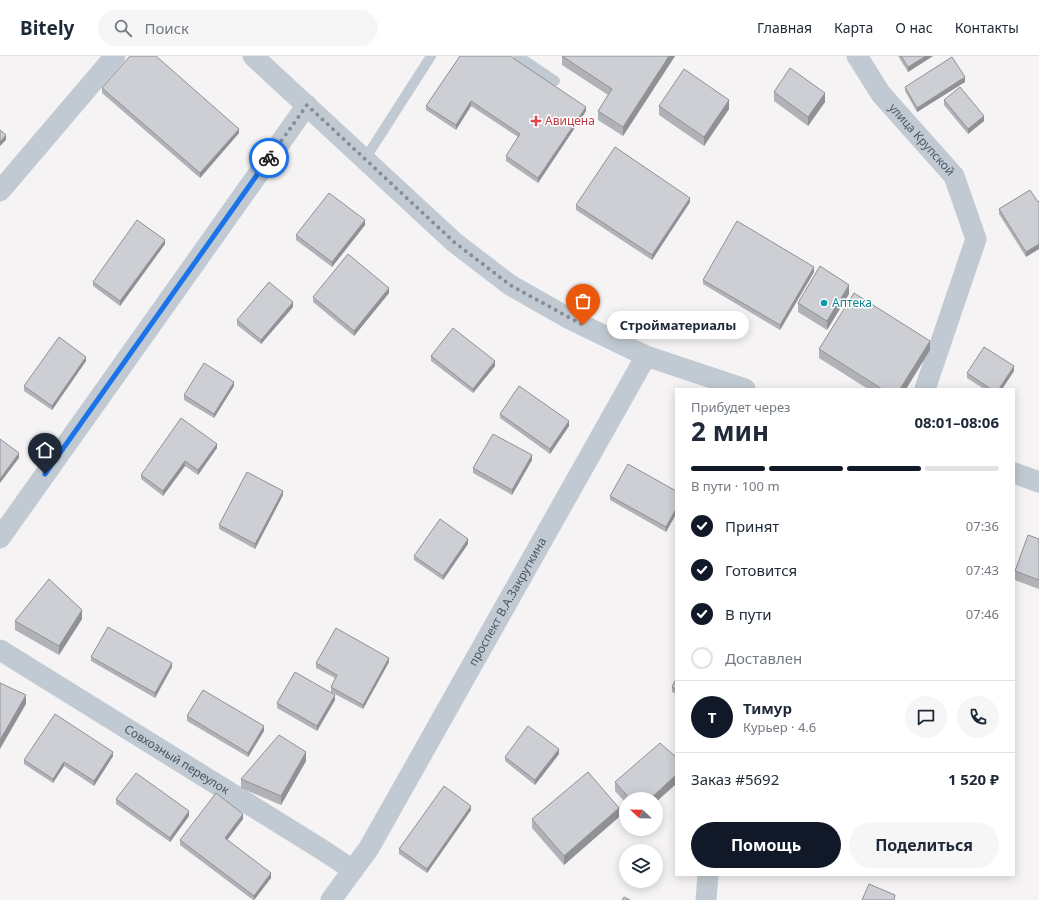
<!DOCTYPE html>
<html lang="ru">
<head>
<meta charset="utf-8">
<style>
  :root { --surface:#fff; --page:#f6f6f7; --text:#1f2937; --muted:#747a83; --line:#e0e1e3; --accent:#111827 }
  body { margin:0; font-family:"Noto Sans",sans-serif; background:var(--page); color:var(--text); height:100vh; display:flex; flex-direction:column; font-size:15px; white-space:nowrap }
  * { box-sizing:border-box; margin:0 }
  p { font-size:13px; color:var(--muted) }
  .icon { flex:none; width:22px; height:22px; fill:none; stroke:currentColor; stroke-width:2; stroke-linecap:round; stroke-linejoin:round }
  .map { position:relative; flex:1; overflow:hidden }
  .details { position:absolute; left:675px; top:332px; width:340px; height:488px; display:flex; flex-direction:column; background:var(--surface); border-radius:0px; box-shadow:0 2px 10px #0003 }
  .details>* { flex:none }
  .needle { width:26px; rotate:292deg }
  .tools { position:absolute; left:619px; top:736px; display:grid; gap:8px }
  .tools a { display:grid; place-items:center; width:44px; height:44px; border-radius:50%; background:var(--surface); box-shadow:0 2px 10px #0003; font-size:20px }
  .pin { position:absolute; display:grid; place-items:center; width:34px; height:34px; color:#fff; margin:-41px -17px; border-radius:50% 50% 50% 0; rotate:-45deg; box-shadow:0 0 4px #0007 }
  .pin .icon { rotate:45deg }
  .courier { position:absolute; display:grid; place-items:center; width:40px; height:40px; margin:-20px; border:3px solid #1a73e8; border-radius:50%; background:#fff; color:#222; box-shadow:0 1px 5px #0007 }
  .bubble { position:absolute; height:28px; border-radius:14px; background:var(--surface); box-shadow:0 2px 10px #0003; font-size:13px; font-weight:700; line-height:28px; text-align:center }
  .summary em { font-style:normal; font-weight:700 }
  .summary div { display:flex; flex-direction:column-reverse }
  .summary { display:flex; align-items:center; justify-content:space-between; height:68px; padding:0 16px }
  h1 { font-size:26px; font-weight:700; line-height:30px }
  .bar { display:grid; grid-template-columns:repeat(4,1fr); gap:6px 4px; align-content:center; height:48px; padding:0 16px }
  .bar i { height:5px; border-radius:3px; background:var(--line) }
  .bar .active { background:var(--accent) }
  .bar p { grid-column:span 4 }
  .line { display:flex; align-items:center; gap:10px; padding:0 16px; border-top:1px solid var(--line) }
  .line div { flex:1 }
  .round { display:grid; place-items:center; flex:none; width:42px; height:42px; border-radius:21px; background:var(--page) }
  ol { padding:0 16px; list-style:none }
  li { display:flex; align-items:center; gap:12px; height:44px }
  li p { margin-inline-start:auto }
  li .icon { padding:4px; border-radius:50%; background:var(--accent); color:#fff; stroke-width:4 }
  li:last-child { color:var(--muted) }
  li i { width:22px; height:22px; border:2px solid var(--line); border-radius:50% }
  .button { display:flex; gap:8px; margin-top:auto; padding:8px 16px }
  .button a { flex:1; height:46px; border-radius:24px; background:var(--accent); color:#fff; font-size:16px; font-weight:700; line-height:46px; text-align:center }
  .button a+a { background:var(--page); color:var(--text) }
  header { display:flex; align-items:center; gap:24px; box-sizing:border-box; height:56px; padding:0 20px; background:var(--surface); border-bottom:1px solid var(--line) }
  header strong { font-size:19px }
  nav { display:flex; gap:22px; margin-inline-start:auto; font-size:14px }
  .search { width:280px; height:36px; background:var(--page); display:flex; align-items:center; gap:10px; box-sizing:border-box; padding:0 14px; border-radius:22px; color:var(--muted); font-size:15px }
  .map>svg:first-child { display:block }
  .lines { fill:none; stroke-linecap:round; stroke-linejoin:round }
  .service { stroke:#c1cad2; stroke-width:10 }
  .minor { stroke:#c1cad2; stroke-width:21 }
  .wall { fill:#b0b2b7 }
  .shaded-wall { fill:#909195 }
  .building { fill:#cdcfd5; stroke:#909195 }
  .done { stroke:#868d94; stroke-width:4; stroke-dasharray:0 7.2 }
  .route { stroke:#1a73e8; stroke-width:5 }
  .health-dot { fill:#e0444e; stroke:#fff; stroke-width:1.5 }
  .culture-dot { fill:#0f9aa8; stroke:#fff; stroke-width:1.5 }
  .labels { text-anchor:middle; stroke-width:3; stroke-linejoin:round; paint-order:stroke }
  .health-label { font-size:12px; fill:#be3a42; stroke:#fff; text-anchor:start }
  .street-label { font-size:12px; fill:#4a5661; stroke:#fff }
  .culture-label { font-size:12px; fill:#0d838f; stroke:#fff; text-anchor:start }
</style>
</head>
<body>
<header>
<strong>Bitely</strong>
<div class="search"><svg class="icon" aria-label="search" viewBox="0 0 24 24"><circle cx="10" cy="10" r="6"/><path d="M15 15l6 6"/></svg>Поиск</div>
<nav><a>Главная</a><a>Карта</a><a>О нас</a><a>Контакты</a></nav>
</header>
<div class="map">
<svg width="1039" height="844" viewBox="0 0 1039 844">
  <rect width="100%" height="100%" fill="#f5f3f3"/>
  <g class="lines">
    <g class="service">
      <path d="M518,0l37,25"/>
      <path d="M365,103l66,-103"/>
    </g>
    <g class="minor">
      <path d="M253,0l201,186 56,43 60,34 76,37 99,33"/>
      <path id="s1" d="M857,0l24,38 73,82 22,63 -51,150"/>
      <path d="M0,135l115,-135"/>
      <path d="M1014,417l25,9"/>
      <path d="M0,482l307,-433"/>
      <path id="s2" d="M0,594l321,199 32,21"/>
      <path id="s3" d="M331,844l38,-52 277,-492"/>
      <path d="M706,844l2,-25"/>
    </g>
  </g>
  <g class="wall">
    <path d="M460,0l126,55 -48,72 -32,-22v-5l12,-19 -47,-31 -15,24 -30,-20v-4z"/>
    <path d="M562,0h113l-52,80 -25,-16v-9l10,-16 -46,-30z"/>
    <path d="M898,0h35l-25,16z"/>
    <path d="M965,26l-48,30 -12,-21v-4z"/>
    <path d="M102,32l137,45 -39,45 -98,-85z"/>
    <path d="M774,36l51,10 -17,24 -34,-25z"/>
    <path d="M944,44l40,21 -16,13 -24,-29z"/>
    <path d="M659,50l70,3 -25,37 -45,-31z"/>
    <path d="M1030,134l-4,67 -27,-43v-5z"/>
    <path d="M690,146l-38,58 -76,-50v-5z"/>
    <path d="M365,169l-33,42 -36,-27v-5z"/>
    <path d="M165,188l-45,62 -27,-20v-4z"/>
    <path d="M814,216l-34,58 -77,-46v-4z"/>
    <path d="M389,237l-35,43 -41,-34v-5z"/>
    <path d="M849,238l-22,36 -29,-18v-9z"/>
    <path d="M293,251l-32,37 -24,-19v-5z"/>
    <path d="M819,293l111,1 -24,39h-38l-49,-31z"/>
    <path d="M431,300l64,10 -22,27 -42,-32z"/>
    <path d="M86,305l-34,49 -28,-19v-5z"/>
    <path d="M1014,315l-12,18h-18l-17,-11v-5z"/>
    <path d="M234,330l-20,32 -30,-18v-5z"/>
    <path d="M500,358l69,12 -19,28 -50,-36z"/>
    <path d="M217,392l-19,27 -13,-9 -22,30 -22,-17v-4z"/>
    <path d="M532,404l-20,35 -39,-22v-5z"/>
    <path d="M676,435v23l-10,18 -56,-32v-4z"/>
    <path d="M283,439l-28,54 -36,-20v-4z"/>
    <path d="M1039,483v50l-24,-9v-9z"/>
    <path d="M468,488l-25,36 -29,-20v-4z"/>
    <path d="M82,563l-23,36 -44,-25v-9z"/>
    <path d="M91,601l81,10 -17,31 -64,-37z"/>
    <path d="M389,606l-26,47 -32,-17v-5l4,-9 -19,-10v-5z"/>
    <path d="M676,623v15l-4,-2v-5z"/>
    <path d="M335,644l-18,31 -40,-23v-5z"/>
    <path d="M187,660l77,15 -16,26 -61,-36z"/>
    <path d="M559,698l-24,31 -30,-24v-4z"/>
    <path d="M113,700l-19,30 -30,-20 -11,17 -29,-19v-4z"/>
    <path d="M676,701v27l-20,18v-3h-30v4l-11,-12v-9z"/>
    <path d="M306,705l-25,44 -40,-17v-9z"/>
    <path d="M116,743l73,17 -19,26 -54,-38z"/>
    <path d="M471,754l-44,63 -28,-19v-5z"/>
    <path d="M619,761l-55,48 -32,-37v-9z"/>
    <path d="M243,763l-16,21 44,38 -17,22h-1l-73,-55v-5z"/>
  </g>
  <g class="shaded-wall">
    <path d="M669,0h6l-52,80v-9z"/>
    <path d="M926,0h7l-25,16v-5z"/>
    <path d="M965,21v5l-48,30v-4z"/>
    <path d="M825,37v9l-17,24v-9z"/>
    <path d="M729,44v9l-25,37v-9z"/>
    <path d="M471,45v5l-15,24v-5z"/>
    <path d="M586,51v4l-48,72v-5z"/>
    <path d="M984,60v5l-16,13v-5z"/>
    <path d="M239,73v4l-39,45v-5z"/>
    <path d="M6,79v5l-6,6v-4z"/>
    <path d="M690,142v4l-38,58v-5z"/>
    <path d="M365,164v5l-33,42v-5z"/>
    <path d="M165,184v4l-45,62v-5z"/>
    <path d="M1039,188v5l-13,8v-5z"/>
    <path d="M814,211v5l-34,58v-5z"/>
    <path d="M849,229v9l-22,36v-9z"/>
    <path d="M389,232v5l-35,43v-5z"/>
    <path d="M293,246v5l-32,37v-4z"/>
    <path d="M930,285v9l-24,39h-6z"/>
    <path d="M86,301v4l-34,49v-4z"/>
    <path d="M495,305v5l-22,27v-4z"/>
    <path d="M1014,310v5l-12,18h-3z"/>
    <path d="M234,326v4l-20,32v-4z"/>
    <path d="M569,365v5l-19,28v-5z"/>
    <path d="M217,388v4l-19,27v-5z"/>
    <path d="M19,397v5l-19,25v-4z"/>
    <path d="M532,399v5l-20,35v-5z"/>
    <path d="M185,405v5l-22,30v-5z"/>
    <path d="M283,435v4l-28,54v-5z"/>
    <path d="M676,453v5l-10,18v-5z"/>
    <path d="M468,483v5l-25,36v-4z"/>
    <path d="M82,554v9l-23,36v-9z"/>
    <path d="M389,602v4l-26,47v-4z"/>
    <path d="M172,607v4l-17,31v-5z"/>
    <path d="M26,639v9l-26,45v-9z"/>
    <path d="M335,639v5l-18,31v-5z"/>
    <path d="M264,670v5l-16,26v-4z"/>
    <path d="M559,693v5l-24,31v-5z"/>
    <path d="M113,696v4l-19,30v-5z"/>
    <path d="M306,696v9l-25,44v-9z"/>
    <path d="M64,706v4l-11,17v-4z"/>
    <path d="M676,719v9l-20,18v-3h-6z"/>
    <path d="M471,750v4l-44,63v-4z"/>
    <path d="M619,752v9l-55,48v-9z"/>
    <path d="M189,755v5l-19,26v-4z"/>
    <path d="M243,758v5l-18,24v-5z"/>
    <path d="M271,817v5l-17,22v-4z"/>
  </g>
  <g class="building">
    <path d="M130,0h26l83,73 -39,44 -98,-85z"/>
    <path d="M460,0h50l76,51 -48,71 -32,-22 14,-22 -49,-33 -15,24 -30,-19z"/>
    <path d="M562,0h107l-46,71 -25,-16 14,-22z"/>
    <path d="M901,0h25l-18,11z"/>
    <path d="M952,1l13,20 -48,31 -12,-21z"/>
    <path d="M790,12l35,25 -17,24 -34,-25z"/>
    <path d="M684,13l45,31 -25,37 -45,-31z"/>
    <path d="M960,31l24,29 -16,13 -24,-29z"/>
    <path d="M0,74l6,5 -6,7z"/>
    <path d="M615,91l75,51 -38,57 -76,-50z"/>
    <path d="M1030,134l8,12 1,-1v43l-13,8 -27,-43z"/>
    <path d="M329,137l36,27 -33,42 -36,-27z"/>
    <path d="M137,164l28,20 -45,61 -27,-19z"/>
    <path d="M737,165l77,46 -34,58 -77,-45z"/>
    <path d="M348,198l41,34 -35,43 -41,-34z"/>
    <path d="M820,210l29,19 -22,36 -29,-18z"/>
    <path d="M269,226l24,20 -32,38 -24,-20z"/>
    <path d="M854,237l76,48 -30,48h-18l-63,-40z"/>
    <path d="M453,272l42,33 -22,28 -42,-33z"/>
    <path d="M59,281l27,20 -34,49 -28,-20z"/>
    <path d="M984,291l30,19 -15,23h-8l-24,-16z"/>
    <path d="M204,307l30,19 -20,32 -30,-19z"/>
    <path d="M519,330l50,35 -19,28 -50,-35z"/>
    <path d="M181,362l36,26 -19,26 -13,-9 -22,30 -22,-16z"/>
    <path d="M493,378l39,21 -20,35 -39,-22z"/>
    <path d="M0,383l19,14 -19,26z"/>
    <path d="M628,408l48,27v18l-10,18 -56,-31z"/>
    <path d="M247,416l36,19 -28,53 -36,-19z"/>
    <path d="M440,463l28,20 -25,37 -29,-20z"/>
    <path d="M1028,479l11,4v41l-24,-9z"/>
    <path d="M49,523l33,31 -23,36 -44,-25z"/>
    <path d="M108,571l64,36 -17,30 -64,-36z"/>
    <path d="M336,572l53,30 -26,47 -32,-18 6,-12 -21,-12z"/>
    <path d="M295,616l40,23 -18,31 -40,-23z"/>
    <path d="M676,623v10l-4,-2z"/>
    <path d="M0,627l26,12 -26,45z"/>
    <path d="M203,634l61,36 -16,27 -61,-37z"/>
    <path d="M55,658l58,38 -19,29 -30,-19 -11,17 -29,-19z"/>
    <path d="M528,670l31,23 -24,31 -30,-23z"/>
    <path d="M279,679l27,17 -25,44 -40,-17z"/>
    <path d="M660,687l16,14v18l-26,24h-20l-15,-17z"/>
    <path d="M588,716l31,36 -55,48 -32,-37z"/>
    <path d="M136,717l53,38 -19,27 -54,-39z"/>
    <path d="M444,730l27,20 -44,63 -28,-20z"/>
    <path d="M216,737l27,21 -18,24 46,35 -17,23 -74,-56z"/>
    <path d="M869,828l26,11 -1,5h-32z"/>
    <path d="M624,841l6,3h-8z"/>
  </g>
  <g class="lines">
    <path class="done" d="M269,102l38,-53 147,137 56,43 73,40"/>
    <path class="route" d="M45,418l224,-316"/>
  </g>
  <path class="health-dot" d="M534 59h4v4h4v4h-4v4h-4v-4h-4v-4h4z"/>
  <circle class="culture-dot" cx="824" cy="247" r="4"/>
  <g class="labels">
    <g class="health-label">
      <text x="545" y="69">Авицена</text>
    </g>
    <g class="street-label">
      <text dy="4" stroke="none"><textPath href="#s1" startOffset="106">улица Крупской</textPath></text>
      <text dy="4" stroke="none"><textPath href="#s3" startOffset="347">проспект В.А.Закруткина</textPath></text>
      <text dy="4" stroke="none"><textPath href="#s2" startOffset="208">Совхозный переулок</textPath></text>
    </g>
    <g class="culture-label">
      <text x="832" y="251">Аптека</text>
    </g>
  </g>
</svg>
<div class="tools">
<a><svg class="needle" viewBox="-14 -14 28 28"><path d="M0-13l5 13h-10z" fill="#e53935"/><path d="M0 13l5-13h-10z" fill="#747a83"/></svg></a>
<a><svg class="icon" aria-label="layers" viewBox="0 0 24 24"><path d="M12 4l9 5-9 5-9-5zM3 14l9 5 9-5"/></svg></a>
</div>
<div class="pin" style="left:583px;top:269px;background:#ea580c"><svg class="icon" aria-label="bag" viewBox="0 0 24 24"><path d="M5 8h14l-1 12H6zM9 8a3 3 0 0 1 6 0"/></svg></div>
<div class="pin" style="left:45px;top:418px;background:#1f2937"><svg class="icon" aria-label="home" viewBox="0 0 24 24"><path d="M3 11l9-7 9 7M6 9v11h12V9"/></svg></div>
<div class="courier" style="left:269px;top:102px"><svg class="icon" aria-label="bike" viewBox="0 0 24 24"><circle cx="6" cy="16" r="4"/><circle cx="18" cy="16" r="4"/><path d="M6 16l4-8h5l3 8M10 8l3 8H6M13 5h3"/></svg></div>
<div class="bubble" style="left:607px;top:255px;width:142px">Стройматериалы</div>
<section class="details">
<div class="summary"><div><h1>2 мин</h1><p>Прибудет через</p></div><em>08:01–08:06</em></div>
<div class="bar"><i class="active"></i><i class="active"></i><i class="active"></i><i></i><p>В пути · 100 m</p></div>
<ol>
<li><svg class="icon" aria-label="check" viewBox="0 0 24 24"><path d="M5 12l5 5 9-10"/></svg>Принят<p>07:36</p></li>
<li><svg class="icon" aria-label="check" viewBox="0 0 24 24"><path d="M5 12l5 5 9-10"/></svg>Готовится<p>07:43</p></li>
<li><svg class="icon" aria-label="check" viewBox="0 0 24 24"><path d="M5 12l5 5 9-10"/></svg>В пути<p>07:46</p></li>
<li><i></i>Доставлен</li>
</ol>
<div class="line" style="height:72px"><b class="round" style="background:var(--accent);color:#fff">Т</b><div><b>Тимур</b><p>Курьер · 4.6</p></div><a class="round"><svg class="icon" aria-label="chat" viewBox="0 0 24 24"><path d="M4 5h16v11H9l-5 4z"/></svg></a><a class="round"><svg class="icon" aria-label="phone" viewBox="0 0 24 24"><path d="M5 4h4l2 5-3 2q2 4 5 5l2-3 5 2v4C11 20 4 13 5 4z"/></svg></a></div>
<div class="line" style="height:52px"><div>Заказ #5692</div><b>1 520 ₽</b></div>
<div class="button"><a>Помощь</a><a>Поделиться</a></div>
</section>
</div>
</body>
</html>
